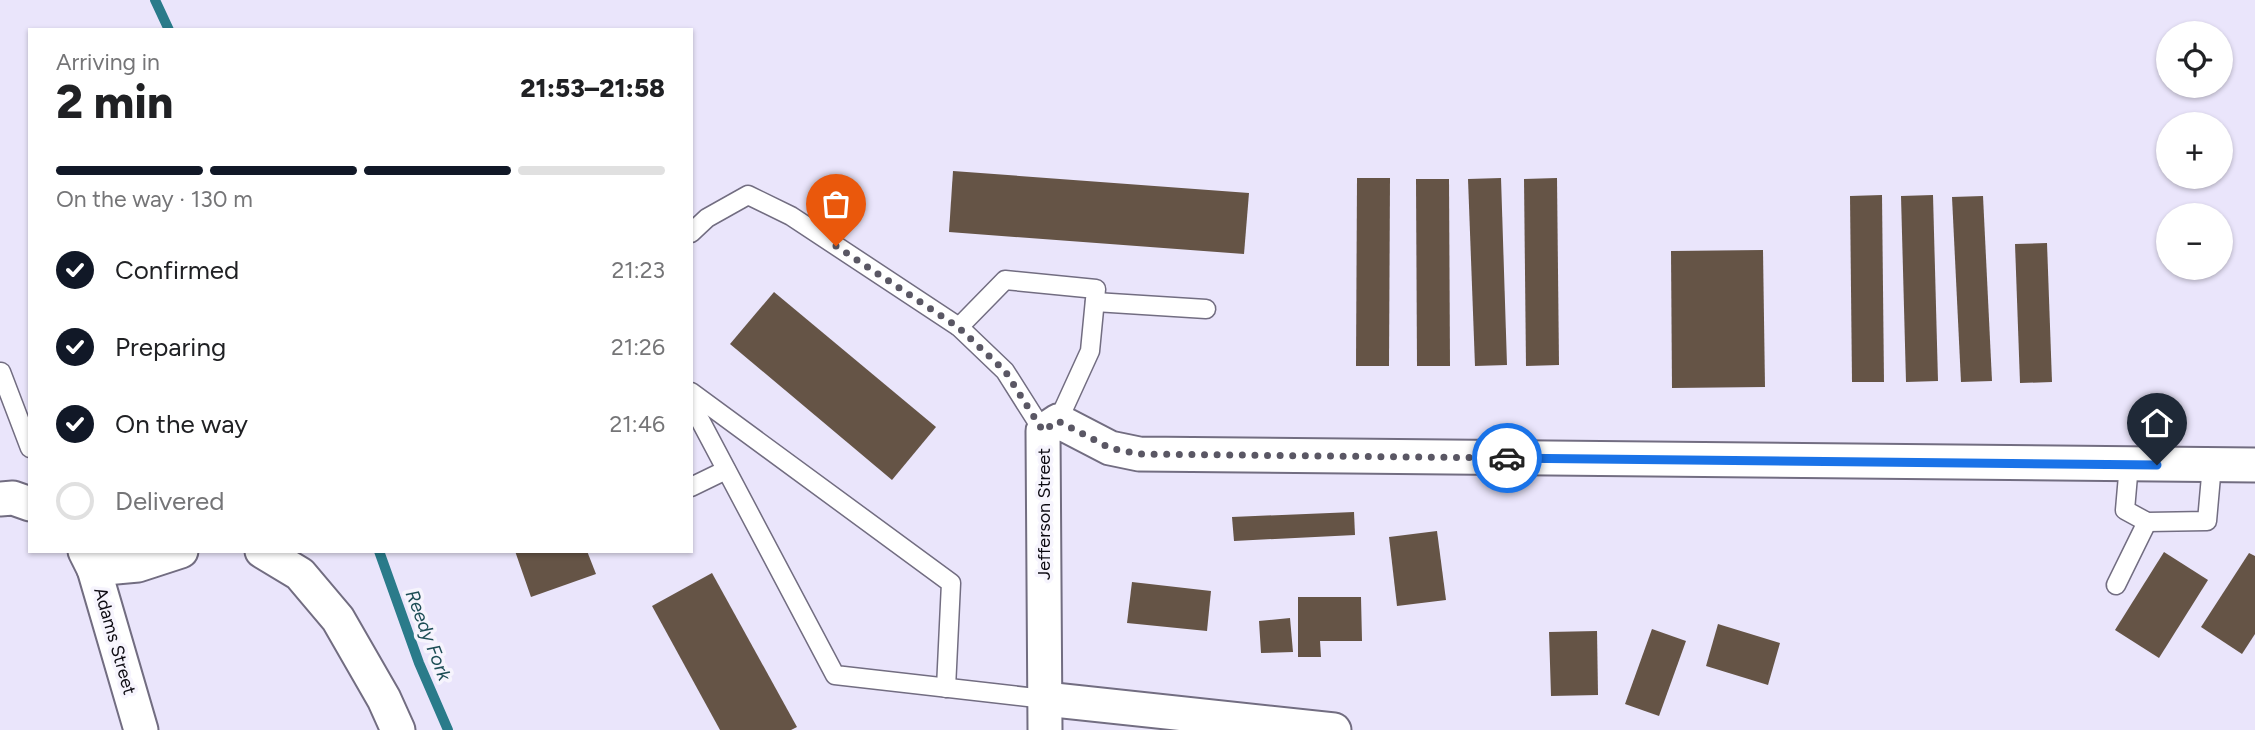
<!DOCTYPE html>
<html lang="en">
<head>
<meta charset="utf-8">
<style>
  :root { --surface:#fff; --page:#f2f2f2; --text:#202124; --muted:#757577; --line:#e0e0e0; --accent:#111827 }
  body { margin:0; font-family:Figtree,sans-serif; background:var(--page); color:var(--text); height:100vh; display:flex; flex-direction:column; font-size:26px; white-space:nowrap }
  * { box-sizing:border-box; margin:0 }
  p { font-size:23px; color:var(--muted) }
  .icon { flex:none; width:38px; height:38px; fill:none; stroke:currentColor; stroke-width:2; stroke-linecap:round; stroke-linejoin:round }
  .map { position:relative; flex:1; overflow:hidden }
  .drawer { position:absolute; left:28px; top:28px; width:665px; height:525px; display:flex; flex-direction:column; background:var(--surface); border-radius:0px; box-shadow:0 2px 5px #0004 }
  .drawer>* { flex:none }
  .controls { position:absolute; left:2156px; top:21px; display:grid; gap:14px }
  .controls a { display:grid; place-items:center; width:77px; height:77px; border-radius:50%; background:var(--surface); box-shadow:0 2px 5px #0004; font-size:35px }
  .pin { position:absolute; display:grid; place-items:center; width:60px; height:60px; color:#fff; margin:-72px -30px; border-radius:50% 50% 50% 0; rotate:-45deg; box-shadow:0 0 7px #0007 }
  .pin .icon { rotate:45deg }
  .courier { position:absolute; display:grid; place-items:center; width:70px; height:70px; margin:-35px; border:5px solid #1a73e8; border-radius:50%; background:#fff; color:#222; box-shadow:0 2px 9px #0007 }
  .headline em { font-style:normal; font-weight:800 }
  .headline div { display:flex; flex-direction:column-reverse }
  .headline { display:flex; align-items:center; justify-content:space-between; height:119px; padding:0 28px }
  h1 { font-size:46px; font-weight:800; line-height:52px }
  .bar { display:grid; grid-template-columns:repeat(4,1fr); gap:10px 7px; align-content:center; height:84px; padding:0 28px }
  .bar i { height:9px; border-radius:5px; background:var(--line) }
  .bar .on { background:var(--accent) }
  .bar p { grid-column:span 4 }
  ol { padding:0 28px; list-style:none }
  li { display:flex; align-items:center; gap:21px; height:77px }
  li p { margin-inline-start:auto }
  li .icon { padding:7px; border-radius:50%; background:var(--accent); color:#fff; stroke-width:4 }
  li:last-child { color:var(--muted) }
  li i { width:38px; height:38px; border:4px solid var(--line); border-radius:50% }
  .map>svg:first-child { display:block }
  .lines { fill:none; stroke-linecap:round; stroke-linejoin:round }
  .stream { stroke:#2a7b8a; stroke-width:10 }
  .building { fill:#655446 }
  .service-casing { stroke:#726d81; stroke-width:21 }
  .minor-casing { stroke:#726d81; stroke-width:37 }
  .service { stroke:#fff; stroke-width:18 }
  .minor { stroke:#fff; stroke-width:33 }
  .done { stroke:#5a5764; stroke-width:7; stroke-dasharray:0 12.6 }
  .route { stroke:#1a73e8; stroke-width:9 }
  .labels { text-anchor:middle; stroke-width:7; stroke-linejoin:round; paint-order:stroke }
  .street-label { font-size:18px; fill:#0d0b12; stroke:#f6f4fd }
  .water-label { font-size:19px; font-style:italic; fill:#1c4d55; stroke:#f6f4fd }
</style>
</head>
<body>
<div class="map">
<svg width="2255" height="730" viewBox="0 0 2255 730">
  <rect width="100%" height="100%" fill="#eae5fb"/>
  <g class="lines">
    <g class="stream">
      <path d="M155,0l14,30"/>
      <path d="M379,551l40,112 29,67"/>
    </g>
  </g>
  <g class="building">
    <path d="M953,171l296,22 -5,61 -295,-22z"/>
    <path d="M1357,178h33l-1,188h-33z"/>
    <path d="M1501,178l6,187 -32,1 -7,-187z"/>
    <path d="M1557,178l2,187 -33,1 -2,-187z"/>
    <path d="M1416,179h33l1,187h-33z"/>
    <path d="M1882,195l2,187h-32l-2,-186z"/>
    <path d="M1933,195l5,186 -32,1 -5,-186z"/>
    <path d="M1983,196l9,185 -31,1 -9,-185z"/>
    <path d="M2047,243l5,139 -32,1 -5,-139z"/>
    <path d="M1763,250l2,137 -93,1 -1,-137z"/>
    <path d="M774,292l162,135 -44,53 -162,-136z"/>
    <path d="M1354,512l1,23 -121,6 -2,-24z"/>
    <path d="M1437,531l9,69 -49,6 -8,-69z"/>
    <path d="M515,551h72l9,23 -65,23z"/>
    <path d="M2164,552l44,28 -49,78 -44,-28z"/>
    <path d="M2249,553l6,3v78l-13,20 -41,-27z"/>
    <path d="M712,573l85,154 -6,3h-71l-68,-124z"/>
    <path d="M1132,582l79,9 -4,40 -80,-8z"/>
    <path d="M1298,597h63l1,44h-42l1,16h-23z"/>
    <path d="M1290,618l3,34 -32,1 -2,-32z"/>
    <path d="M1718,624l62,19 -12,42 -62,-19z"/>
    <path d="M1652,629l34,12 -27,75 -34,-12z"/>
    <path d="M1597,631l1,64 -47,1 -2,-64z"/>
  </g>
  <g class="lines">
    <defs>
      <g id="service">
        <path d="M691,233l16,-15 41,-23 43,21 168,111 46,44 38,60"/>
        <path d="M1095,302l111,7"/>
        <path d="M959,327l46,-47 91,9 -6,62 -32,70"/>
        <path d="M1,372l29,76"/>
        <path d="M691,392l260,191 -5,105"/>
        <path d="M691,403l144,272 210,24"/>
        <path d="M2129,464l-4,46 22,12 60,-1 5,-56"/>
        <path d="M691,487l35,-17"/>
        <path d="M2116,585l31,-63"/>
      </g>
      <g id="minor">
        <path d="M0,499l13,-1 17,6"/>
        <path d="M85,551l9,18 44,-4 43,-14"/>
        <path d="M97,551l-3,18 47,161"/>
        <path d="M262,551l38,23 38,45 46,80 14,31"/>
        <path d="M1045,699l289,31"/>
        <path d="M1045,730l-2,-299 15,-10 52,27 29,6 1116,11"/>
      </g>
    </defs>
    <use href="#service" class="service-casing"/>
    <use href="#minor" class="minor-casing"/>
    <use href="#service" class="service"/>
    <use href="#minor" class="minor"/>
  </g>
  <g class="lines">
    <path class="done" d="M836,246l122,81 47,44 38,60 15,-10 52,27 29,6 368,4"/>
    <path class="route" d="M1507,458l650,7"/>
  </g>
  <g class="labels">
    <g class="street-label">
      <text transform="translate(1044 514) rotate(-90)" y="6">Jefferson Street</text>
      <text transform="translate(115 641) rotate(74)" y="6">Adams Street</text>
    </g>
    <g class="water-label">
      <text transform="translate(429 635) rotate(69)" y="7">Reedy Fork</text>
    </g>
  </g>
</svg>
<div class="controls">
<a><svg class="icon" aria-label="locate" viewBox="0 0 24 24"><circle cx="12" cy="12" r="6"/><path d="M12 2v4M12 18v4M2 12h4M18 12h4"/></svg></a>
<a>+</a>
<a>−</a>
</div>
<div class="pin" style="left:836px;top:246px;background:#ea580c"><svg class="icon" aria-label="bag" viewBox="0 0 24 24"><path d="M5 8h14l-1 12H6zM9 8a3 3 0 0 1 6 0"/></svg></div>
<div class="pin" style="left:2157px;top:465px;background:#1f2937"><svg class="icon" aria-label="home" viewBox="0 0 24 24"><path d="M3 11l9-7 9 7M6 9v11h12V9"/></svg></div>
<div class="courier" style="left:1507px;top:458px"><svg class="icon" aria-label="car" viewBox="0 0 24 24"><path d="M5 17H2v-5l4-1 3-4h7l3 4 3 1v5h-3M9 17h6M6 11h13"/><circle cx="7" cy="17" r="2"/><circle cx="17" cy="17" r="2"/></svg></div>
<section class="drawer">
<div class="headline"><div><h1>2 min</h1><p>Arriving in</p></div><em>21:53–21:58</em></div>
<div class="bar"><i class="on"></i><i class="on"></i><i class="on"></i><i></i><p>On the way · 130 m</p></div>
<ol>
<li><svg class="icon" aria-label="check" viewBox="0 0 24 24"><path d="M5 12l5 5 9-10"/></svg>Confirmed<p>21:23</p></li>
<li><svg class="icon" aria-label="check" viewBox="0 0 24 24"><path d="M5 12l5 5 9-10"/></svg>Preparing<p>21:26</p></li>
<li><svg class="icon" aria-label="check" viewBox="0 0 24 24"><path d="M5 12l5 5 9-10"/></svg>On the way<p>21:46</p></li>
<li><i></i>Delivered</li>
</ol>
</section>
</div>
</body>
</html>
